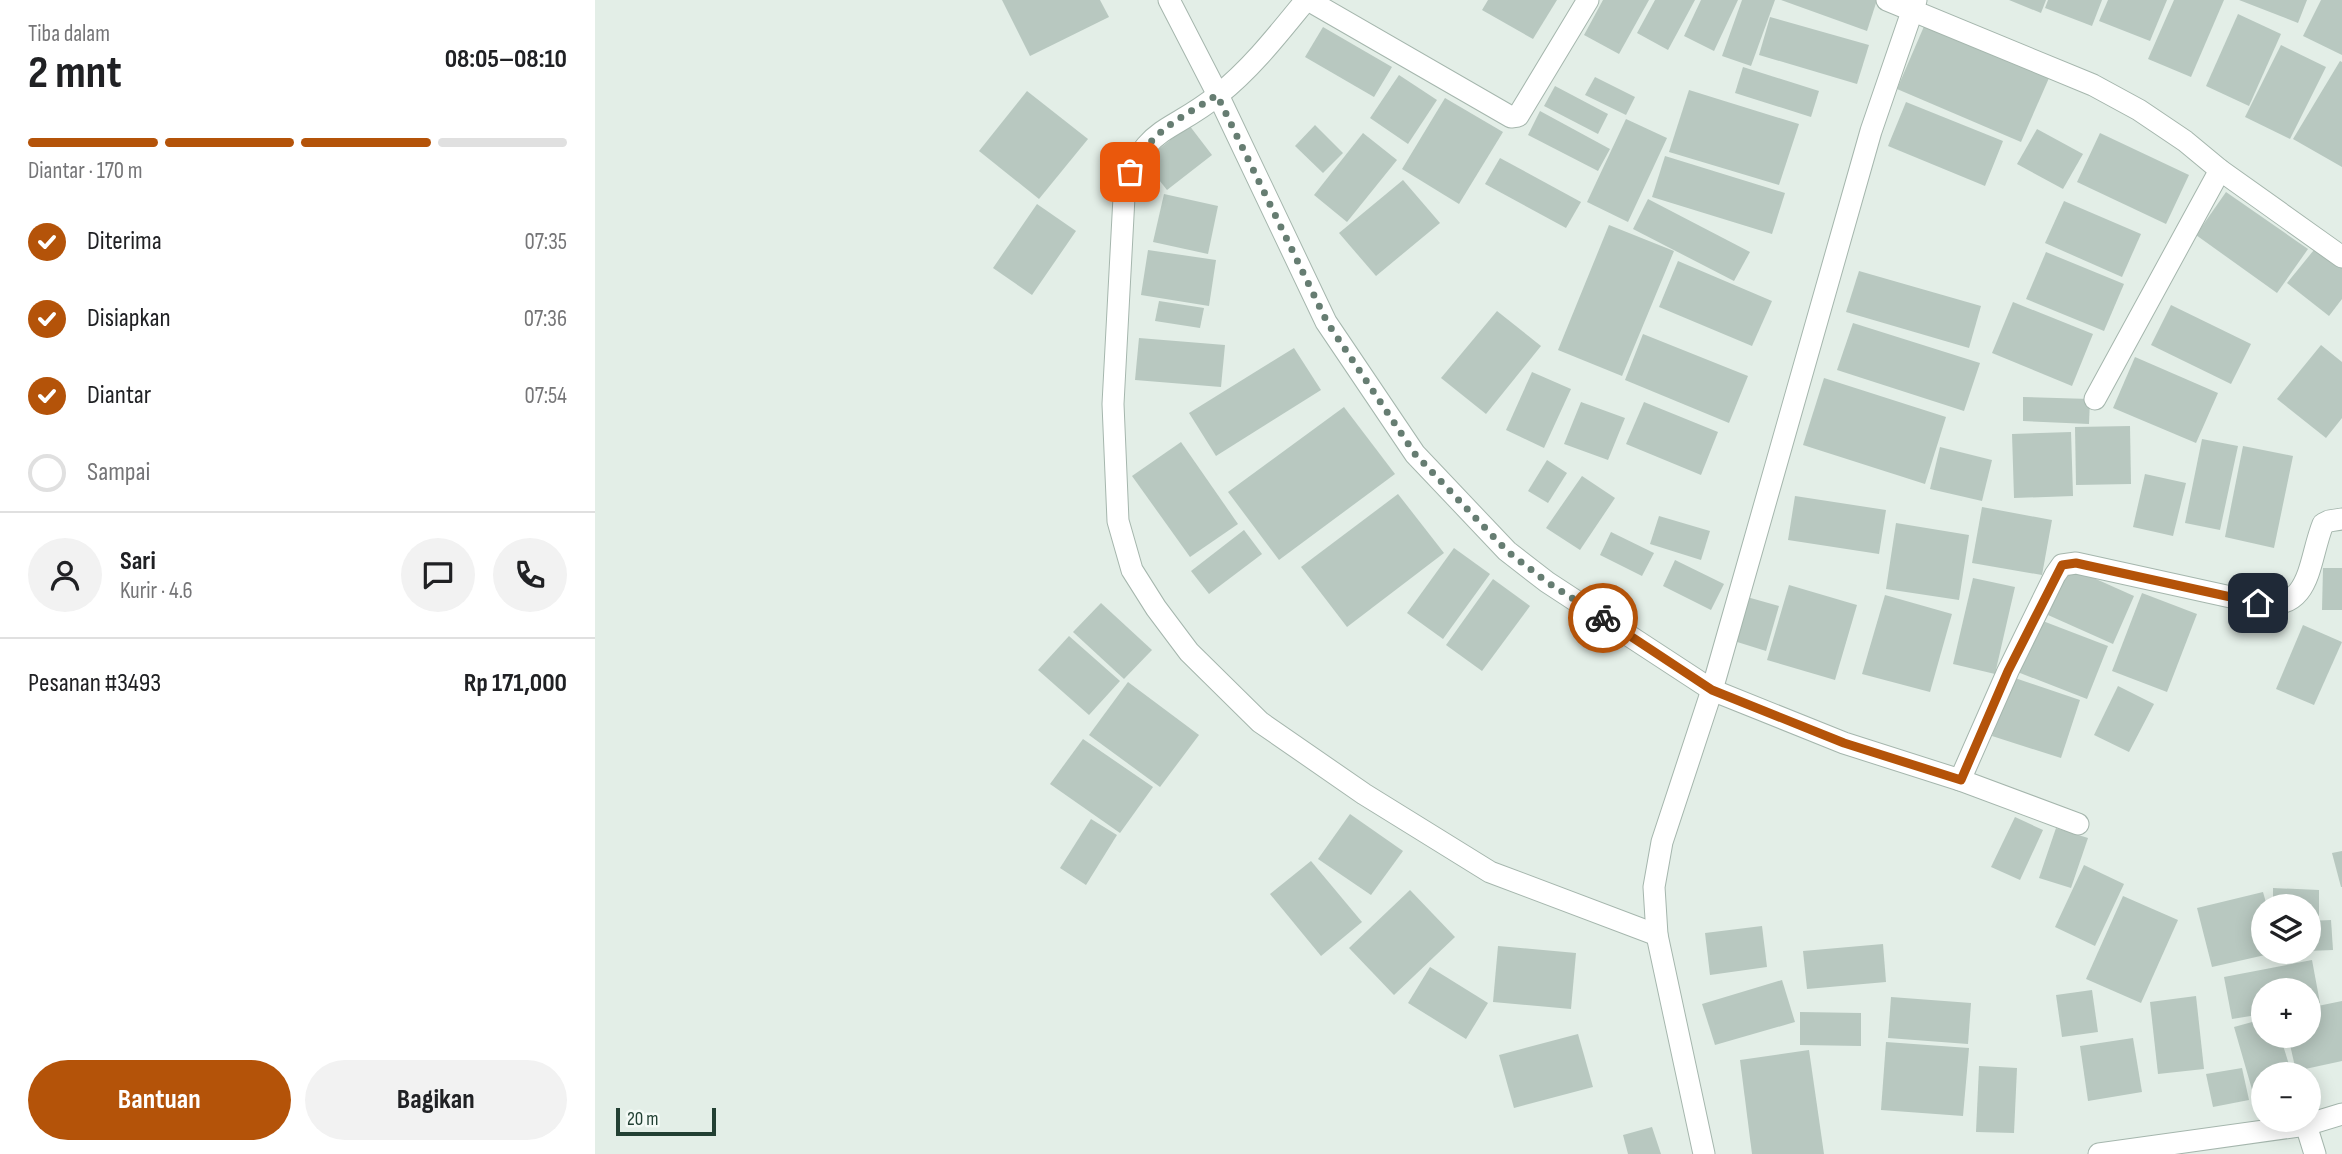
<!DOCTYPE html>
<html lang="id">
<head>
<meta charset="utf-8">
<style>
  :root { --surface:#fff; --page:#f2f2f2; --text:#202124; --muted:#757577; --line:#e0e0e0; --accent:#b45309 }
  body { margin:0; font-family:"Sofia Sans Condensed",sans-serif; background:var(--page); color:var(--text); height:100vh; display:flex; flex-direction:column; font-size:26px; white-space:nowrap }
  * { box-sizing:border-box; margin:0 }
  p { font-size:23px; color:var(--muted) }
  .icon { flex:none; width:38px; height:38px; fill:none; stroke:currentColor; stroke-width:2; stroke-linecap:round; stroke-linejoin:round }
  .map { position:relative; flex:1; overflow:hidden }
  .details { display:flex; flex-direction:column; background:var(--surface); width:595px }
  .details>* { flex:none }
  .controls { position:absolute; left:1656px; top:894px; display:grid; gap:14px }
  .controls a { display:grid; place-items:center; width:70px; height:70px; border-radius:50%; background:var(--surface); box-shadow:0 4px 18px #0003; font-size:35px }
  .scale { position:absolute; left:21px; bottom:18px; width:100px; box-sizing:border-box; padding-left:7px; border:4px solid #224033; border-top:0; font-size:19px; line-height:24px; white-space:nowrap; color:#224033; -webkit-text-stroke:5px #f4faf6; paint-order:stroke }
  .pin { position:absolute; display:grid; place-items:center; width:60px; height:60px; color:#fff; margin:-30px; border-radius:14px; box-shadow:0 4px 10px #0006 }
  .courier { position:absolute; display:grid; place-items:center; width:70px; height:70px; margin:-35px; border:5px solid #b45309; border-radius:50%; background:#fff; color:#222; box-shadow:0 2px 9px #0007 }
  .overview em { font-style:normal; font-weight:700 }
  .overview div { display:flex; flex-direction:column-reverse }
  .overview { display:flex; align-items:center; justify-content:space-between; height:119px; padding:0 28px }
  h1 { font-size:46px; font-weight:700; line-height:52px }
  .bar { display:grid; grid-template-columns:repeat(4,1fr); gap:10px 7px; align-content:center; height:84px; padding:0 28px }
  .bar i { height:9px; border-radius:5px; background:var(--line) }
  .bar .on { background:var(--accent) }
  .bar p { grid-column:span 4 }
  .line { display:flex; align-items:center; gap:18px; padding:0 28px; border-top:2px solid var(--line) }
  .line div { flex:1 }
  .round { display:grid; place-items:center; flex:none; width:74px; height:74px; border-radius:37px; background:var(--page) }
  ol { padding:0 28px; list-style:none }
  li { display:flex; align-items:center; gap:21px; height:77px }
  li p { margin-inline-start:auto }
  li .icon { padding:7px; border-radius:50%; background:var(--accent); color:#fff; stroke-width:4 }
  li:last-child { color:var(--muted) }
  li i { width:38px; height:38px; border:4px solid var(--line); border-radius:50% }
  .action { display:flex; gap:14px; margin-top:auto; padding:14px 28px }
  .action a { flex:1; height:80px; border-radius:42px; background:var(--accent); color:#fff; font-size:28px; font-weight:700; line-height:80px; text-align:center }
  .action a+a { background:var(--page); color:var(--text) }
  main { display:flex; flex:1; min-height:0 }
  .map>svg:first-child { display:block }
  .building { fill:#b8c8c0 }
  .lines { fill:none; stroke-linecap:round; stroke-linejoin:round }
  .street-casing { stroke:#a5b6ad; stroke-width:23 }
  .street { stroke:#fff; stroke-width:21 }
  .done { stroke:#667d72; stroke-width:7; stroke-dasharray:0 12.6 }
  .route { stroke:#b45309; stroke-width:9 }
</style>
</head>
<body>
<main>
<section class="details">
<div class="overview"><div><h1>2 mnt</h1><p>Tiba dalam</p></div><em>08:05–08:10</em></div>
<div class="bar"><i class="on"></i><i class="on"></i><i class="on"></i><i></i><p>Diantar · 170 m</p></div>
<ol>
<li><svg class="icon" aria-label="check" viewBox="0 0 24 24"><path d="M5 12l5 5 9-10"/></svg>Diterima<p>07:35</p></li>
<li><svg class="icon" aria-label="check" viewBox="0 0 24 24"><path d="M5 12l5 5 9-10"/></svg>Disiapkan<p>07:36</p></li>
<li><svg class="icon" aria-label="check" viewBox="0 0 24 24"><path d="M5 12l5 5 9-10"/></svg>Diantar<p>07:54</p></li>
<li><i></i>Sampai</li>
</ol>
<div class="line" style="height:126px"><a class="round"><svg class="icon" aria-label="person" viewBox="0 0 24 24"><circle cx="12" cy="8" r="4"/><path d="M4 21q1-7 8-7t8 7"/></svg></a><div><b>Sari</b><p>Kurir · 4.6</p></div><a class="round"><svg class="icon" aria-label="chat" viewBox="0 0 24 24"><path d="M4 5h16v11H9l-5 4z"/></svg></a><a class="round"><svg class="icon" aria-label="phone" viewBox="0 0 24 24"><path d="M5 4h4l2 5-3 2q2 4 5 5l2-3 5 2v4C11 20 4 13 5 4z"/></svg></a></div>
<div class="line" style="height:91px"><div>Pesanan #3493</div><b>Rp 171,000</b></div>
<div class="action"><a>Bantuan</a><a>Bagikan</a></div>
</section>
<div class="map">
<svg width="1747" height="1154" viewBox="0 0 1747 1154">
  <rect width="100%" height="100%" fill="#e3eee7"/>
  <g class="building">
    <path d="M407,0h98l9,17 -79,39z"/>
    <path d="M893,0h69l-24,39 -51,-29z"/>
    <path d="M1008,0h46l-30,54 -35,-19z"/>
    <path d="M1060,0h40l-27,50 -31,-17z"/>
    <path d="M1106,0h37l-24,51 -30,-15z"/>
    <path d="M1147,0h33l-24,66 -29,-10z"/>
    <path d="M1186,0h96l-10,31z"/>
    <path d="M1414,0h37l-5,13z"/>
    <path d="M1453,0h54l-10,26 -47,-18z"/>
    <path d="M1513,0h59l-17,41 -51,-20z"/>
    <path d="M1579,0h50l-33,77 -43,-18z"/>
    <path d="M1644,0h68l-9,23z"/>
    <path d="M1726,0h21v55l-39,-19z"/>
    <path d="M1643,14l43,20 -32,72 -43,-20z"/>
    <path d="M1175,17l99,28 -12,39 -98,-29z"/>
    <path d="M1330,24l124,54 -28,64 -124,-53z"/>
    <path d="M728,27l69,40 -18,30 -69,-40z"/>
    <path d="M1686,45l45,22 -36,72 -45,-22z"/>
    <path d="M1745,61l2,1v105l-49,-28z"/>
    <path d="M1148,67l76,24 -8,26 -76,-24z"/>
    <path d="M804,75l38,25 -29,44 -38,-26z"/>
    <path d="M1000,77l40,20 -9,18 -41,-20z"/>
    <path d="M960,86l53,28 -10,20 -54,-28z"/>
    <path d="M1094,90l110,34 -20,61 -110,-33z"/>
    <path d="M432,91l61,48 -49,60 -60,-48z"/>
    <path d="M850,98l58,34 -44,72 -57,-35z"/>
    <path d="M1311,102l97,39 -18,45 -97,-40z"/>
    <path d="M945,111l70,38 -12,22 -70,-36z"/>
    <path d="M1031,119l41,19 -39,84 -41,-20z"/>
    <path d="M594,125l23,30 -45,35 -23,-29z"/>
    <path d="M720,125l28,28 -20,20 -28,-27z"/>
    <path d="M1442,129l46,25 -20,35 -46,-25z"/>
    <path d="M768,133l34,27 -50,62 -33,-27z"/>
    <path d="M1505,133l89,42 -23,49 -89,-42z"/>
    <path d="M1070,156l120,37 -13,41 -120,-37z"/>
    <path d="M905,158l81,44 -15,26 -81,-44z"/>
    <path d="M808,180l37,43 -64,53 -37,-43z"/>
    <path d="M1631,192l82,57 -31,44 -81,-58z"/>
    <path d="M569,194l54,12 -10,48 -55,-12z"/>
    <path d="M1053,199l102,53 -16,29 -101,-52z"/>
    <path d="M1469,201l77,33 -19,43 -77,-34z"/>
    <path d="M442,204l39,27 -44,64 -39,-27z"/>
    <path d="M1014,225l65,26 -52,125 -64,-26z"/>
    <path d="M1723,245l24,19v35l-13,17 -42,-33z"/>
    <path d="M553,250l68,10 -7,46 -68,-11z"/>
    <path d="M1451,252l78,32 -20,47 -78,-32z"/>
    <path d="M1083,261l94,40 -20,45 -93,-39z"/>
    <path d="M1264,271l122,35 -12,42 -123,-36z"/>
    <path d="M564,301l45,7 -4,20 -45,-7z"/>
    <path d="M1418,302l80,32 -21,52 -80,-33z"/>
    <path d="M1576,305l80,39 -20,40 -80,-39z"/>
    <path d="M902,311l44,35 -55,68 -45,-36z"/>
    <path d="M1258,323l127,40 -16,48 -127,-41z"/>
    <path d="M1048,334l105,42 -19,47 -104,-43z"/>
    <path d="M544,338l86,7 -4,42 -86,-7z"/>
    <path d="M1726,345l21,17v56l-16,20 -49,-39z"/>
    <path d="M699,348l27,42 -105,66 -27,-43z"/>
    <path d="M1540,357l83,36 -22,50 -83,-35z"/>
    <path d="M937,372l39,17 -27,59 -38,-18z"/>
    <path d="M1229,378l122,39 -21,67 -122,-39z"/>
    <path d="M1428,397l67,2 -1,25 -66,-3z"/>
    <path d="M986,402l44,16 -17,42 -44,-16z"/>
    <path d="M1049,402l74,30 -17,43 -75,-31z"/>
    <path d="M749,407l51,67 -116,86 -51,-68z"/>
    <path d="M1535,426l1,58 -55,1 -1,-58z"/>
    <path d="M1476,432l2,64 -59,2 -2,-64z"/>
    <path d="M1607,439l36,7 -18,84 -35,-7z"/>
    <path d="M586,442l57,82 -48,33 -58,-81z"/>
    <path d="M1648,446l50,10 -19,92 -49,-11z"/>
    <path d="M1345,447l52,13 -10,41 -52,-12z"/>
    <path d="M952,460l20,13 -19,30 -20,-12z"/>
    <path d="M1550,474l41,9 -13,53 -40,-9z"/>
    <path d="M987,476l33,22 -35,52 -34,-22z"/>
    <path d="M803,494l46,59 -97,74 -46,-60z"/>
    <path d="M1200,496l91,14 -7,44 -91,-14z"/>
    <path d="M1387,507l70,13 -10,55 -70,-12z"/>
    <path d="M1064,516l51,15 -9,29 -51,-16z"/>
    <path d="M1301,523l73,12 -10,65 -73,-11z"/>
    <path d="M649,530l18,24 -53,40 -18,-23z"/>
    <path d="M1016,532l43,21 -12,23 -42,-21z"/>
    <path d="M859,548l36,26 -47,65 -36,-26z"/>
    <path d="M1080,560l49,24 -13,26 -48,-24z"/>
    <path d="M1474,567l65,29 -21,48 -65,-29z"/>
    <path d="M1728,568h19v42h-20z"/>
    <path d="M1378,578l42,9 -20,87 -42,-10z"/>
    <path d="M898,579l37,27 -48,65 -36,-26z"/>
    <path d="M1194,585l68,20 -22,75 -68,-20z"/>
    <path d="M1547,593l55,21 -30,78 -55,-21z"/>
    <path d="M1290,595l67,19 -22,78 -68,-18z"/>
    <path d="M1152,597l32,9 -13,45 -32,-10z"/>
    <path d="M506,603l51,47 -28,29 -51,-47z"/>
    <path d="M1440,618l73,28 -21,53 -72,-28z"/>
    <path d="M1708,625l39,17 -28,63 -38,-16z"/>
    <path d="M474,636l51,45 -31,34 -51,-45z"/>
    <path d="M1417,677l68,23 -19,58 -69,-22z"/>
    <path d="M533,682l71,53 -39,52 -71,-52z"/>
    <path d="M1523,686l36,18 -25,48 -35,-17z"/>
    <path d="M488,739l70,48 -33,46 -70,-49z"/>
    <path d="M755,814l53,37 -32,44 -53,-36z"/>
    <path d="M1420,817l28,13 -23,50 -29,-13z"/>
    <path d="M496,819l26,16 -31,50 -26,-17z"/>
    <path d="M1461,828l32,10 -17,50 -32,-10z"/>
    <path d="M1747,851v36h-1l-9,-34z"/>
    <path d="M716,861l51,61 -41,34 -51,-62z"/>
    <path d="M1489,865l40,19 -29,62 -40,-19z"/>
    <path d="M1678,888l46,2v26h-11v-10h-35z"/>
    <path d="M815,890l45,47 -61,58 -45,-47z"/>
    <path d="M1668,892l4,14h-4v46l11,1 -62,14 -15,-59z"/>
    <path d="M1528,896l55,24 -37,83 -55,-24z"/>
    <path d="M1736,920l2,30 -25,1v-30z"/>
    <path d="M1167,926l5,41 -57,8 -5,-42z"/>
    <path d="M1288,944l3,38 -79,7 -4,-38z"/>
    <path d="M903,946l78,7 -5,56 -78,-7z"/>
    <path d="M1717,960l8,43 -12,2v-15h-45v24l-31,5 -8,-42z"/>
    <path d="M835,967l58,36 -22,36 -58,-36z"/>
    <path d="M1187,980l13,42 -80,23 -13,-41z"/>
    <path d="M1497,990l6,42 -36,5 -6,-42z"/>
    <path d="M1601,996l8,73 -46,5 -8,-72z"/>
    <path d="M1296,997l80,6 -3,41 -80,-6z"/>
    <path d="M1747,1001v60l-46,10 -8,-35h20v-28z"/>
    <path d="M1205,1012l61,1v33l-61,-1z"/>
    <path d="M1668,1019v17h17l12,38h-29v16l-10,3 -19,-66z"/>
    <path d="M983,1034l15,53 -79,21 -15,-53z"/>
    <path d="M1538,1038l9,54 -54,9 -8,-55z"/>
    <path d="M1291,1042l83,6 -6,68 -82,-6z"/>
    <path d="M1214,1050l15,104h-72l-12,-94z"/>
    <path d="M1384,1066l38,2 -3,65 -38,-1z"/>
    <path d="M1647,1068l7,32 -36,7 -7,-33z"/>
    <path d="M1057,1127l9,27h-33l-5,-19z"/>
  </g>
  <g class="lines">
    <defs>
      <g id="street">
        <path d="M574,0l49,95 108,227 89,132 92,97 40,31 165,108 132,53 116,37 118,44"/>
        <path d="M711,0c-27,33 -54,68 -88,95 -49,40 -77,30 -94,102l-11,207 5,117 14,49 24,38 33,44 71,70 104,72 126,78 167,63"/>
        <path d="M713,0l203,117 7,-1 70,-116"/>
        <path d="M1292,0l206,85 46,25 46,31 35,29 122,87"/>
        <path d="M1500,399l125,-229"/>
        <path d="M1365,780l48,-109 47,-96 7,-10 14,-2 182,40c54,10 50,-42 65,-79l6,-3 13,-2"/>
        <path d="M1711,1125l9,29"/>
        <path d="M1109,1154l-47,-219 -3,-48 8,-45 50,-152 159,-559 45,-131"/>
        <path d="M1504,1154l207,-29 36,-11"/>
      </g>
    </defs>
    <use href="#street" class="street-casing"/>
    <use href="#street" class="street"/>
  </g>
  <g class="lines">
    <path class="done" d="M535,172c23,-43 48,-52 87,-77l110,227 88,132 92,97 40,31 56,36"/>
    <path class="route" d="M1008,618l109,72 132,53 117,37 47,-109 54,-106 14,-2 182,40"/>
  </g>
</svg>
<div class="controls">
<a><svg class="icon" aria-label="layers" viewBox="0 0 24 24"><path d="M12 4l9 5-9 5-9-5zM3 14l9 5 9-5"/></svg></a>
<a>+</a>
<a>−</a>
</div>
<div class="scale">20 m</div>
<div class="pin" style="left:535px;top:172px;background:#ea580c"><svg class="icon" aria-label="bag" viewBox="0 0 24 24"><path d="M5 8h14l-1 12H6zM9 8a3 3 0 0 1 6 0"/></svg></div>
<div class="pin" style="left:1663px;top:603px;background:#1f2937"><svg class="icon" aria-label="home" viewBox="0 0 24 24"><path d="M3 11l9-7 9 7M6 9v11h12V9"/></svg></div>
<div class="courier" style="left:1008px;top:618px"><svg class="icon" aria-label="bike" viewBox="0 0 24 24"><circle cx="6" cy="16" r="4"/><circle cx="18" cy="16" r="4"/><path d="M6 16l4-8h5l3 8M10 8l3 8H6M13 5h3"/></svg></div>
</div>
</main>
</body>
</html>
